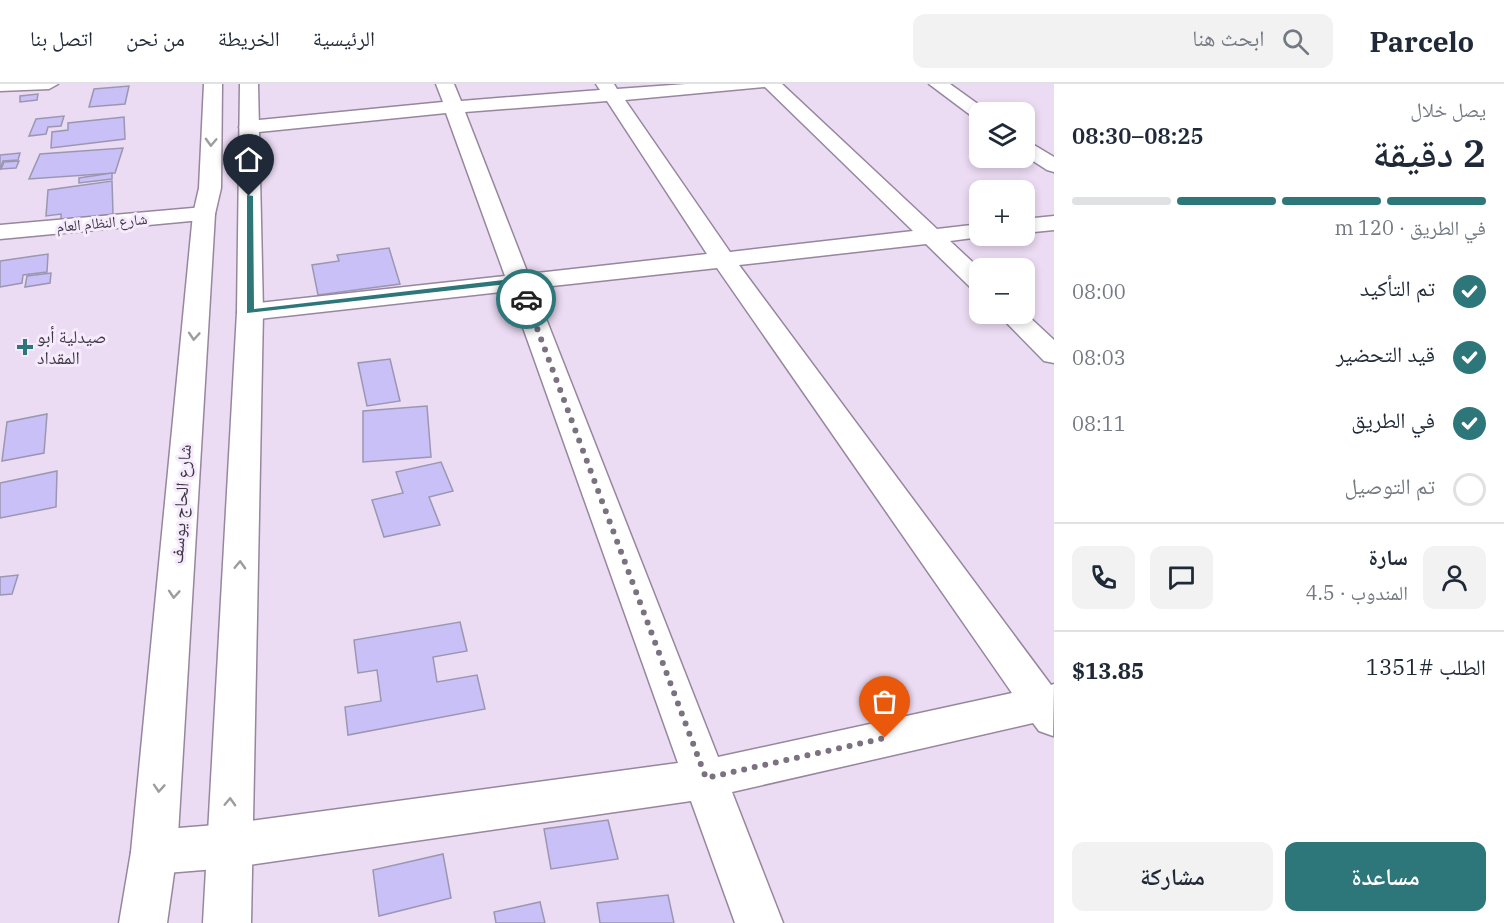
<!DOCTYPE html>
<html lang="ar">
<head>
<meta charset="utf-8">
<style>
  :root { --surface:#fff; --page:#f2f2f3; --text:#1f2937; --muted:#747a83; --line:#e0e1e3; --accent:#2d767a }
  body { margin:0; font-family:"IBM Plex Serif","Noto Naskh Arabic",serif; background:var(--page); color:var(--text); direction:rtl; height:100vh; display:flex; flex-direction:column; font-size:22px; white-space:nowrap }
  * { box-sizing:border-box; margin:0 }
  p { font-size:20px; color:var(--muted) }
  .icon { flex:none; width:33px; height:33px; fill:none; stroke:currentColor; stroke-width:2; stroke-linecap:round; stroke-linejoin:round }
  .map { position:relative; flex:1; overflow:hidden; direction:ltr }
  .panel { display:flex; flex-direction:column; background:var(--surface); width:450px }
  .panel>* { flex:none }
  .controls { position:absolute; left:969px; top:18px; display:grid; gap:12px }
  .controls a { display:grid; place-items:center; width:66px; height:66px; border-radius:12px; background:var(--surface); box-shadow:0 3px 9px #0003; font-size:30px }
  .pin { position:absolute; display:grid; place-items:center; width:51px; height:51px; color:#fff; margin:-62px -26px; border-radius:50% 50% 50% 0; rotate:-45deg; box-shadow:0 0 6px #0007 }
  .pin .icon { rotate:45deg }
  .courier { position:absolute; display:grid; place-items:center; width:60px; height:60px; margin:-30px; border:4px solid #2d767a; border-radius:50%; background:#fff; color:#222; box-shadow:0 2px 8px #0007 }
  .overview em { font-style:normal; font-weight:600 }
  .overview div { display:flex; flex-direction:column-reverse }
  .overview { display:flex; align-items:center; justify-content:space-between; height:102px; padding:0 18px }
  h1 { font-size:39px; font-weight:600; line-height:45px }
  .bar { display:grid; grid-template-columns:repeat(4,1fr); gap:9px 6px; align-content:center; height:72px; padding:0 18px }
  .bar i { height:8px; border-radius:4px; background:var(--line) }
  .bar .current { background:var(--accent) }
  .bar p { grid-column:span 4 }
  .line { display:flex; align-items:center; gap:15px; padding:0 18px; border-top:2px solid var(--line) }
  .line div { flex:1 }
  .round { display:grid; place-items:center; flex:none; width:63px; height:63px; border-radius:12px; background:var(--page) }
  ol { padding:0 18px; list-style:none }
  li { display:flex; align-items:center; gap:18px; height:66px }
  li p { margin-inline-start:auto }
  li .icon { padding:6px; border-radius:50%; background:var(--accent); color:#fff; stroke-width:4 }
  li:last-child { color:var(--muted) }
  li i { width:33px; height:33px; border:3px solid var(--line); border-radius:50% }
  .cta { display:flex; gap:12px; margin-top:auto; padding:12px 18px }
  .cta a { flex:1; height:69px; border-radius:12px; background:var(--accent); color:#fff; font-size:24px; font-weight:600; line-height:69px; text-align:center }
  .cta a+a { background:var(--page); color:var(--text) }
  header { display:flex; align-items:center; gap:36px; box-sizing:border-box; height:84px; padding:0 30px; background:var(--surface); border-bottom:2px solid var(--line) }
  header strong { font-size:28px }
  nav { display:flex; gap:33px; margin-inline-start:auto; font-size:21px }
  .search { width:420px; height:54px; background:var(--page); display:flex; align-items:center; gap:15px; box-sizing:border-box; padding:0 21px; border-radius:12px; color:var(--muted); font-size:22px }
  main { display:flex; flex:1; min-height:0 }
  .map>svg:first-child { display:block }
  .building { fill:#c8c0f7; stroke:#9b97b1; stroke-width:1.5 }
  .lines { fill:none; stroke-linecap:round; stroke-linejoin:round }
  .minor-casing { stroke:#96879e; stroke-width:3 }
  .tertiary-casing { stroke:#96879e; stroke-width:3 }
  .secondary-casing { stroke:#96879e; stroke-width:3 }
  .minor { fill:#fff; fill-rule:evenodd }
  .tertiary { fill:#fff; fill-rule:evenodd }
  .secondary { fill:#fff; fill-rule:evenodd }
  .oneway { stroke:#9e9ca0 }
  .route { fill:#2d767a }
  .done { stroke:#7b7180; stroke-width:6; stroke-dasharray:0 10.8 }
  .poi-dot { fill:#2d767a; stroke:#f6eafd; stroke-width:2 }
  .labels { text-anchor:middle; stroke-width:6; stroke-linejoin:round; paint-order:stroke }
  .far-street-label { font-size:15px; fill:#3e3842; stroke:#f6eafd }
  .poi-label { font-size:18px; fill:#3e3842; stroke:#f6eafd; text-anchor:start }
  .street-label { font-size:18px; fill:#3e3842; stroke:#f6eafd }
</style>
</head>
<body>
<header>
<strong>Parcelo</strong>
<div class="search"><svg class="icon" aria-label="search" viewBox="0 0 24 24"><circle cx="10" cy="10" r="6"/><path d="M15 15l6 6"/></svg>ابحث هنا</div>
<nav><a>الرئيسية</a><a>الخريطة</a><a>من نحن</a><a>اتصل بنا</a></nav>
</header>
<main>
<section class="panel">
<div class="overview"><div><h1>2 دقيقة</h1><p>يصل خلال</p></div><em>08:25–08:30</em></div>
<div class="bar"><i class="current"></i><i class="current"></i><i class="current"></i><i></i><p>في الطريق · 120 m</p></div>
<ol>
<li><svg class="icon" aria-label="check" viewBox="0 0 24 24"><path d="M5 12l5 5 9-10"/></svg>تم التأكيد<p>08:00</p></li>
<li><svg class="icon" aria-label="check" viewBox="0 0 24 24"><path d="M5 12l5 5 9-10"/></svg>قيد التحضير<p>08:03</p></li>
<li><svg class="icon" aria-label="check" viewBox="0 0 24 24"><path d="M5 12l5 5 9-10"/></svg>في الطريق<p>08:11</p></li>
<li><i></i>تم التوصيل</li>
</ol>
<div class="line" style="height:108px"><a class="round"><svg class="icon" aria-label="person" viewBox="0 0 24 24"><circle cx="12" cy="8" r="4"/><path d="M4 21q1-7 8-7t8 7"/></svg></a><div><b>سارة</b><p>المندوب · 4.5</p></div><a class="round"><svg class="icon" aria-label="chat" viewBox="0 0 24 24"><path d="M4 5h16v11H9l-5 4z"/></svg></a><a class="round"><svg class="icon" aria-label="phone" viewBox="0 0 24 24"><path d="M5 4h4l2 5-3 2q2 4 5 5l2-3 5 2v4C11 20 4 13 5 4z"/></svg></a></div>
<div class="line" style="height:78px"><div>الطلب #1351</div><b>$13.85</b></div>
<div class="cta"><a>مساعدة</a><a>مشاركة</a></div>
</section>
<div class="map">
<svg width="1054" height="839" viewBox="0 0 1054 839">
  <rect width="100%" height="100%" fill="#ebdbf3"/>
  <g class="building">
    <path d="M129,2l-4,18 -36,3 5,-18z"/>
    <path d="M38,10l-1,6 -17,2v-6z"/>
    <path d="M64,32l-3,10 -13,1 -2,7 -17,2 7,-17z"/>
    <path d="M124,33l1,22 -74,9 1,-16 16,-2v-7z"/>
    <path d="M123,64l-8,25 -86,6 11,-25z"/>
    <path d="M20,69l-2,7 -15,1 -3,9v-15z"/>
    <path d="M19,77l-3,7 -15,1 3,-7z"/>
    <path d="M112,89v6l-33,4v-5z"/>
    <path d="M112,97l1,33 -52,7v-7l-15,2 2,-26z"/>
    <path d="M389,164l11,36 -82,11 -6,-30 27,-4 -2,-6z"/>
    <path d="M48,170l-1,18 -24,3 -1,8 -22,4v-26z"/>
    <path d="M51,189l-1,10 -25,4 2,-11z"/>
    <path d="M390,275l10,42 -33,5 -9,-43z"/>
    <path d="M427,322l4,51 -68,5v-51z"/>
    <path d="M47,330l-3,39 -42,8 5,-39z"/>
    <path d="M441,378l12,29 -24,6 11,28 -56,12 -12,-37 31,-7 -7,-21z"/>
    <path d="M57,387l-1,36 -56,11v-35z"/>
    <path d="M18,491l-6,19 -12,1v-18z"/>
    <path d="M460,538l7,29 -34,6 4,25 40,-7 8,34 -137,26 -3,-28 36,-6 -4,-31 -19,3 -4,-33z"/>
    <path d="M608,736l10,39 -67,10 -7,-40z"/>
    <path d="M443,770l8,44 -72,18 -6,-46z"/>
    <path d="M668,811l6,28h-74l-3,-20z"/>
    <path d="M540,818l5,21h-49l-2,-11z"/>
  </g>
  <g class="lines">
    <defs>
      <g id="minor">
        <path d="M0,0h58l-9,5 -49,2z"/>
        <path d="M436,0h18l7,17 139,-11 -4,-6h18l3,5 69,-5h96l155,145 43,-5v12h8l-38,5 30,28v21l-9,-2 -45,-44 -187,21 312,420 3,-1 -1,52 -14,-5 -6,-8 -301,69 51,131h-48l-44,-122 -463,67 -74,6 -16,-7 -7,-15 7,-15 16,-7 74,-6 450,-61 -168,-472 -260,29 -9,-2 -4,-6 4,-6 9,-2 255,-28 -59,-163 -197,20 -10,-6 10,-6 194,-19zM765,3l1,1 147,143 -183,21 -105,-152zM607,17l100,153 -179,20 -63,-162zM717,184l295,425 -294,64 -184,-469z"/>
        <path d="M929,0h21l39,28h-9v7l-7,-2z"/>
        <path d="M1024,55l30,18v15l-7,-2 -23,-15z"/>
        <path d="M1054,132v14l-30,3v-14z"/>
        <path d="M1024,228l30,28v23l-10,-2 -46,-47z"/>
      </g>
      <path id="tertiary" d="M204,123l8,2 3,5 -3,5 -212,20v-14z"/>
      <g id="secondary">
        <path d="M204,0h18l-1,104 -6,26 -38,638 -10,71h-48l12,-71 62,-638 6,-26z"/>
        <path d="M240,0h18l5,228 -12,611h-48l34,-611z"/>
      </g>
    </defs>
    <use href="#minor" class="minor-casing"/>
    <use href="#tertiary" class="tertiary-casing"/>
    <use href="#secondary" class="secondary-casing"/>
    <use href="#minor" class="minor"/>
    <use href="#tertiary" class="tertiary"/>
    <use href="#secondary" class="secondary"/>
  </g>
  <defs><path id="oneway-chevron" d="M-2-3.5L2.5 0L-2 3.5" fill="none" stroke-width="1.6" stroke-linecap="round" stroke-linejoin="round" transform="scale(1.5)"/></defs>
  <g class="oneway">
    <use href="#oneway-chevron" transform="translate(211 58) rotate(92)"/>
    <use href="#oneway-chevron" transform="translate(194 252) rotate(94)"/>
    <use href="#oneway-chevron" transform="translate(240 481) rotate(-88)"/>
    <use href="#oneway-chevron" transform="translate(174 510) rotate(94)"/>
    <use href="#oneway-chevron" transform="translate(159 704) rotate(94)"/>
    <use href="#oneway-chevron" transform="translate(230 718) rotate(-88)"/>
  </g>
  <path class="route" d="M247,111l6,1 1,113 266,-31 3,2 7,19 -6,1 -7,-17 -270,30z"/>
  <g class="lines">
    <path class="done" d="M526,215l180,479 179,-40"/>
  </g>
  <path class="poi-dot" d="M22 254h6v6h6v6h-6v6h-6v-6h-6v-6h6z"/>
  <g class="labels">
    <g class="far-street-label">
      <text transform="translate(102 139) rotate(-5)" y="5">شارع النظام العام</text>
    </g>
    <g class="poi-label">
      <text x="37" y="259">صيدلية أبو<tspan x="37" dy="21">المقداد</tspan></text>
    </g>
    <g class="street-label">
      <text transform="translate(181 420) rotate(-86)" y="6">شارع الحاج يوسف</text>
    </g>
  </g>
</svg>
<div class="controls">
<a><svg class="icon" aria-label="layers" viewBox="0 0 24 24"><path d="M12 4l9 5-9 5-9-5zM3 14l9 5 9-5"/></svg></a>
<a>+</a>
<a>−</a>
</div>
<div class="pin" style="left:885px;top:654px;background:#ea580c"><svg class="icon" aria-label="bag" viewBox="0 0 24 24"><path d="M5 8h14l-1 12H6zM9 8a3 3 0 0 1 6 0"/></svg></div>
<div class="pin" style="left:249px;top:112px;background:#1f2937"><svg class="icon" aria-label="home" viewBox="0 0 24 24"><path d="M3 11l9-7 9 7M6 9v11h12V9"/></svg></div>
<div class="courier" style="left:526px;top:215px"><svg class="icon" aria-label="car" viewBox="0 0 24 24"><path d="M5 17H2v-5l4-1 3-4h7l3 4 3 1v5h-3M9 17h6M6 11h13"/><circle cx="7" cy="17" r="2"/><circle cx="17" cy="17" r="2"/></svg></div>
</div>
</main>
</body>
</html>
